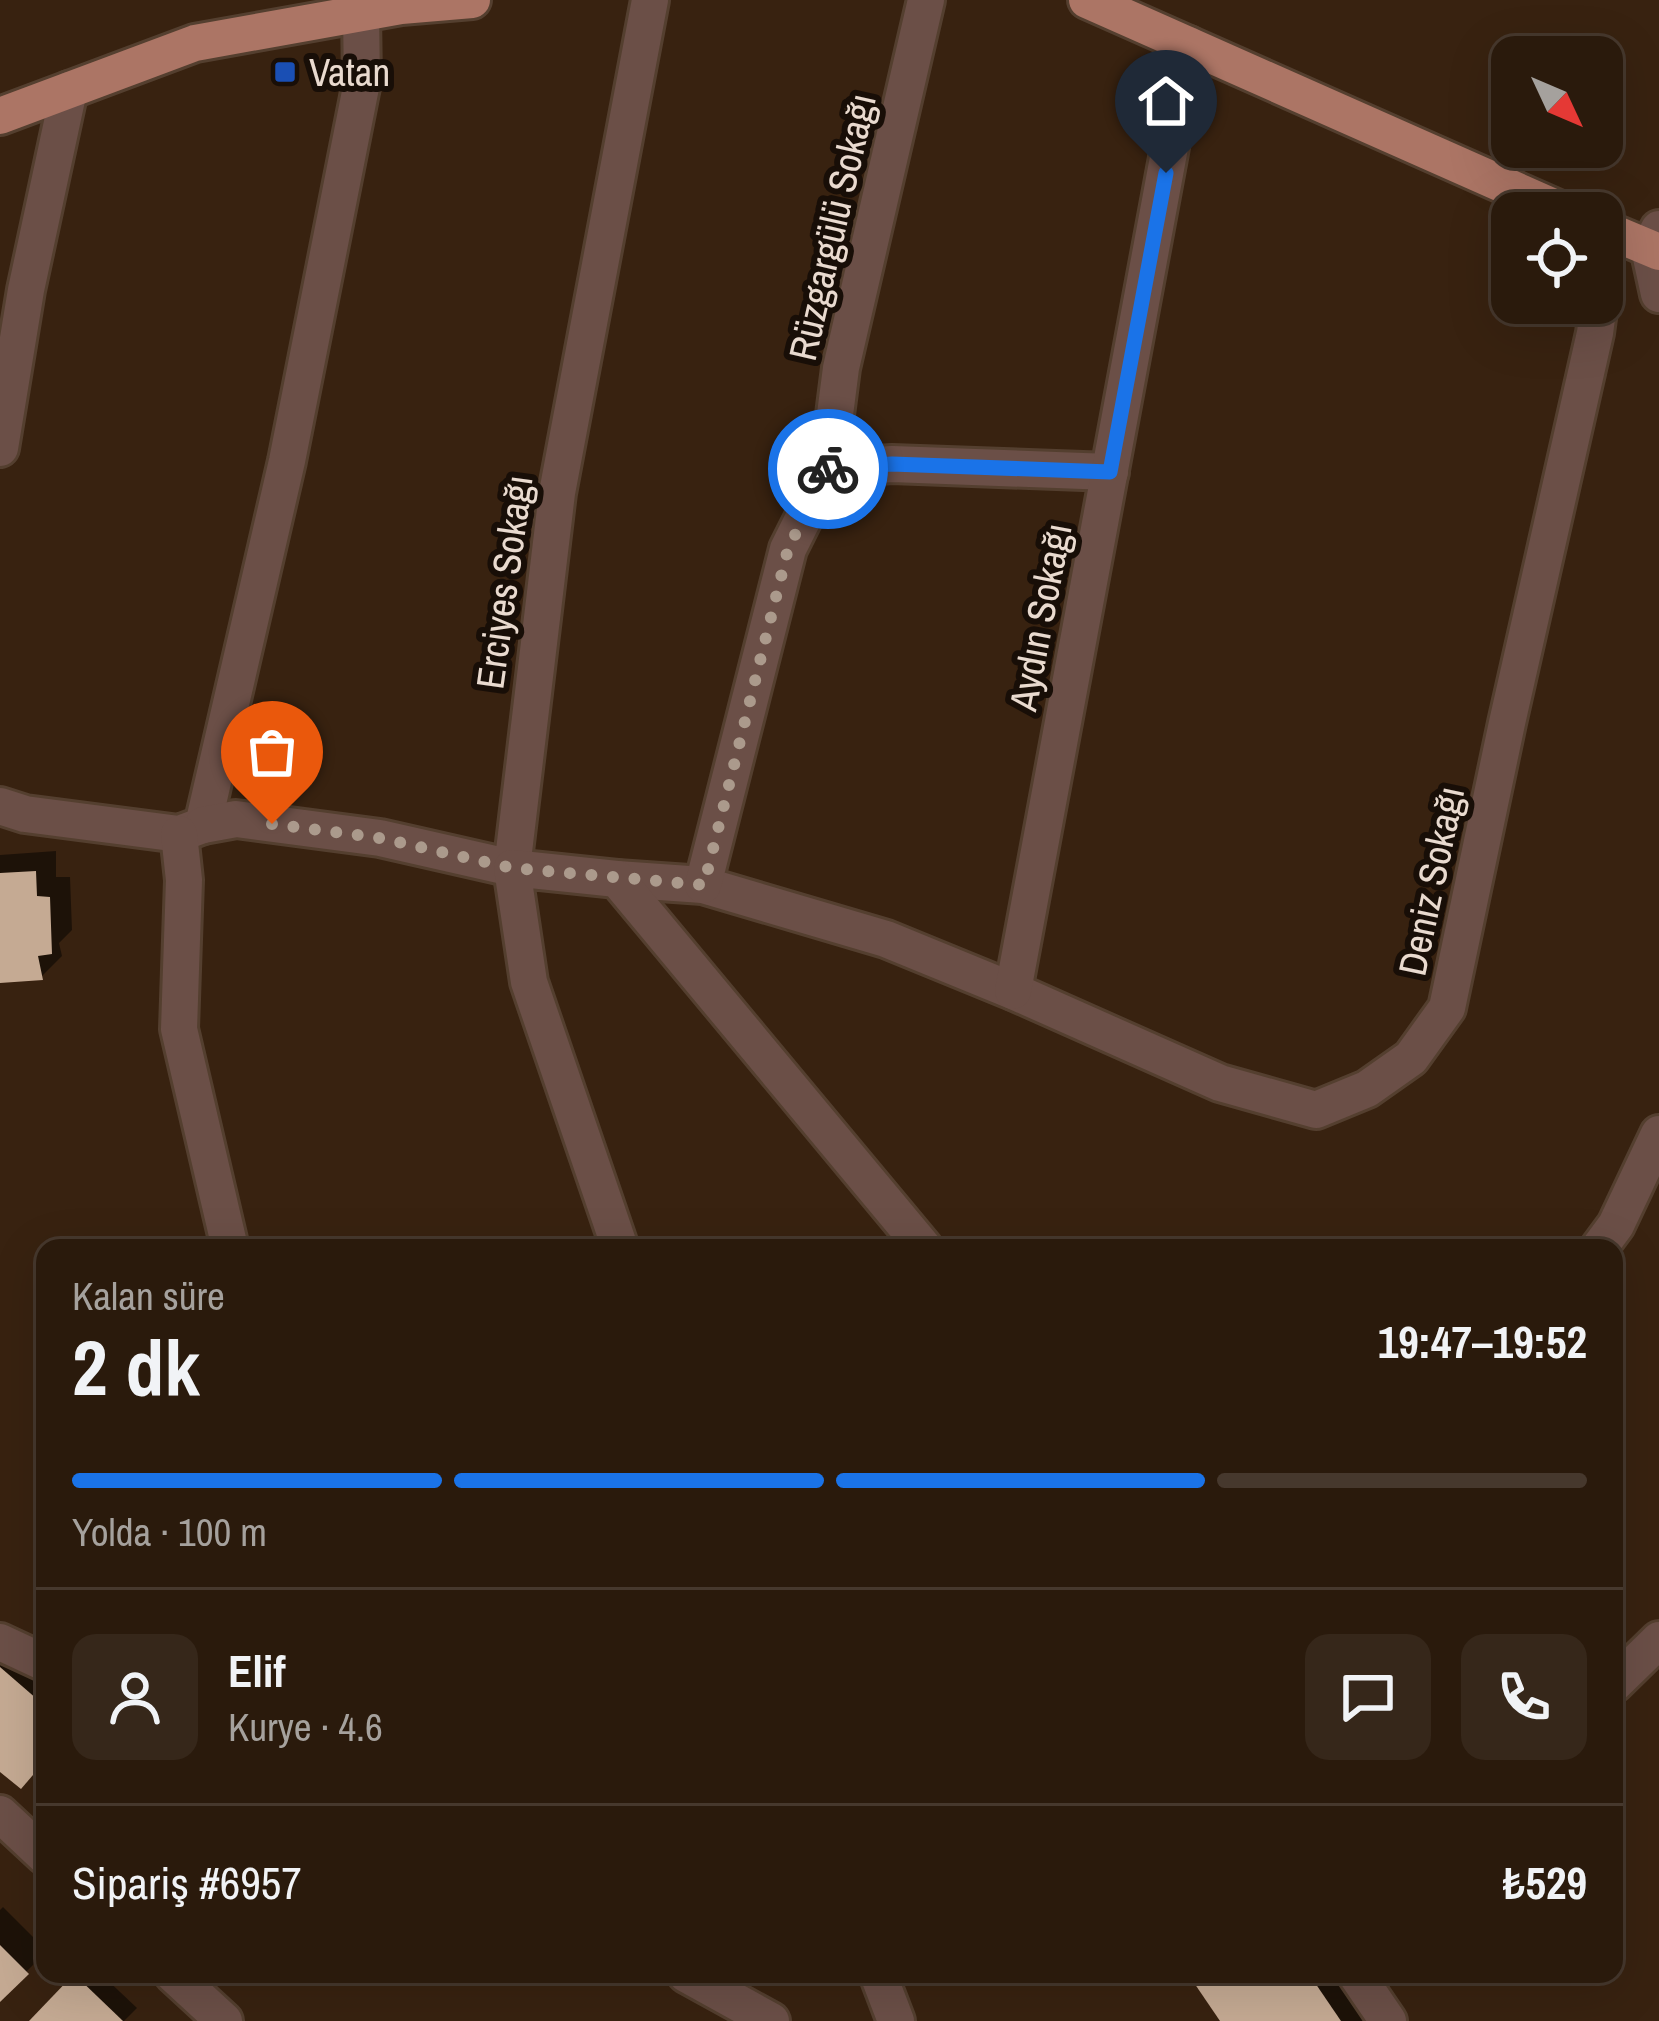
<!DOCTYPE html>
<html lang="tr">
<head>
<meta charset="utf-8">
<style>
  :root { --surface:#2a1a0c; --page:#36271a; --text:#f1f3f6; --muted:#a5a19d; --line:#46382d; --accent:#1a73e8 }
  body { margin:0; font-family:"Archivo Narrow",sans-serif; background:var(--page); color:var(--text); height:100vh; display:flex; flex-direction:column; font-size:45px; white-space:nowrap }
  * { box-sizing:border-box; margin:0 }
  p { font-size:39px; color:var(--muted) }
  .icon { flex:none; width:66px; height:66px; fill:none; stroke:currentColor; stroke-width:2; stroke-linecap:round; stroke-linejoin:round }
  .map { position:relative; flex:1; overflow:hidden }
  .details { position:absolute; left:36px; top:1239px; width:1587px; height:744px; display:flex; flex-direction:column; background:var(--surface); border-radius:24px; box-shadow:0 12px 48px #0002,0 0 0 3px var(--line) }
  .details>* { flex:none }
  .needle { width:78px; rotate:134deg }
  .controls { position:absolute; left:1491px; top:36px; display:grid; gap:24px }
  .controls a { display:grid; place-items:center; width:132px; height:132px; border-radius:24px; background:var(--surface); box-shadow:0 12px 48px #0002,0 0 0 3px var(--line); font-size:60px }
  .pin { position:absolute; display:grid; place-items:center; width:102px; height:102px; color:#fff; margin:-123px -51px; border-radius:50% 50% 50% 0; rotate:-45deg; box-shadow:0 0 12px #0007 }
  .pin .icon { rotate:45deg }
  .courier { position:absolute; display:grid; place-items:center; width:120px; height:120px; margin:-60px; border:9px solid #1a73e8; border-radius:50%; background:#fff; color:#222; box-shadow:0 3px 15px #0007 }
  .summary em { font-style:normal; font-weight:700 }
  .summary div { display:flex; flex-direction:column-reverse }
  .summary { display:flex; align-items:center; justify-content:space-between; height:204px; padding:0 36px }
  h1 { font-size:78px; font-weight:700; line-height:90px }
  .bar { display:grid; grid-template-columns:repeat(4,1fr); gap:18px 12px; align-content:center; height:144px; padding:0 36px }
  .bar i { height:15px; border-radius:9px; background:var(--line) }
  .bar .on { background:var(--accent) }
  .bar p { grid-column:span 4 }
  .line { display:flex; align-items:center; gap:30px; padding:0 36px; border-top:3px solid var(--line) }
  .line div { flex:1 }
  .round { display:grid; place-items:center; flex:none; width:126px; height:126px; border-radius:24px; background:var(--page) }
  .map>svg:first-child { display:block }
  .shadow { fill:#0007 }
  .building { fill:#c5aa93 }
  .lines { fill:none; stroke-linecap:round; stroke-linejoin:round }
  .minor-casing { stroke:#543f2f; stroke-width:42 }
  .major-casing { stroke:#543f2f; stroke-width:42 }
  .minor { stroke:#6b4f47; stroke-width:36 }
  .major { stroke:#ac7565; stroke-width:36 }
  .done { stroke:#ab9a8c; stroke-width:12; stroke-dasharray:0 21.6 }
  .route { stroke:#1a73e8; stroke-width:15 }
  .transit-dot { fill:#1a4fb4; stroke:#180e07; stroke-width:4.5 }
  .labels { text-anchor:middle; stroke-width:12; stroke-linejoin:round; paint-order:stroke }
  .poi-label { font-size:39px; fill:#e9dacf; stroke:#180e07; text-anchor:start }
  .street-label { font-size:39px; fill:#e9dacf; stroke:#180e07 }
</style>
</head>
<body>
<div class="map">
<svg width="1659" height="2021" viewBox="0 0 1659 2021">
  <rect width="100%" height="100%" fill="#382210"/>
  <g class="shadow">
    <path d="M56,851v26h14l2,53 -13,13 3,13 -21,21 -41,3v-125z"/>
    <path d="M0,1633l45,35v92l-45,8z"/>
    <path d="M3,1907l42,42v4l-45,45v-88z"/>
    <path d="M78,1974h23l36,34 -13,13h-91z"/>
    <path d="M1192,1974h151l32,47h-152z"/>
  </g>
  <g class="building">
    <path d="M36,871l1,25 13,1 2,57 -14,2 5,24 -43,3v-110z"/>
    <path d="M0,1667l45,39v55l-24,28 -21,-17z"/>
    <path d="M0,1945l29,29 -29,28z"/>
    <path d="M74,1974l49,47h-94z"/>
    <path d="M1188,1974h121l32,47h-121z"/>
  </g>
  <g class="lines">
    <defs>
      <g id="minor">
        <path d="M1659,229l-10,19 10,46"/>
        <path d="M1602,278l6,-47"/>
        <path d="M0,448l26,-158 43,-200"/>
        <path d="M828,469l64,-5 218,8"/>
        <path d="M0,806l25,8 154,20 24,-9 84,-364 75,-379 -1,-69"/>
        <path d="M203,825l33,-6 144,19 132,30 45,-375 93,-493"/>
        <path d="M179,834l5,46 -5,149 51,219"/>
        <path d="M617,879l86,6 183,54 127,52 207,92 96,27 51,-21 44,-31 36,-50 60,-285 88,-390 4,-30"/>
        <path d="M703,885l85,-336 40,-80 13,-101 85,-368"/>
        <path d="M1013,991l176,-946"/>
        <path d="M620,1248l-91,-266 -17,-114 105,11 307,369"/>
        <path d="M1599,1248l17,-23 43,-91"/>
        <path d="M0,1642l45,21"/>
        <path d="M1614,1684l45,-44"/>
        <path d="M0,1814l45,42"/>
        <path d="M173,1974l51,47"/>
        <path d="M686,1974l85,47"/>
        <path d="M878,1974l18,47"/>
        <path d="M1356,1974l32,47"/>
      </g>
      <g id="major">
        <path d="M1087,0l480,213"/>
        <path d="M0,116l195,-73 206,-37 71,-6"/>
        <path d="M1602,228l57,24"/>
      </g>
    </defs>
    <use href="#minor" class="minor-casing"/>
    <use href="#major" class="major-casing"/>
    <use href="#minor" class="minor"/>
    <use href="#major" class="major"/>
  </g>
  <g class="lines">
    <path class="done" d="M272,824l108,14 132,30 192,17 84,-336 40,-80"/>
    <path class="route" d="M828,469l64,-5 218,8 56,-299"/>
  </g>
  <rect class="transit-dot" x="273" y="60" width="24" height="24" rx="6"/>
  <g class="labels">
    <g class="poi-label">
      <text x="309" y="86">Vatan</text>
    </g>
    <g class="street-label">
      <text transform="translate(832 227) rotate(-77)" y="14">Rüzgargülü Sokağı</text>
      <text transform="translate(504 582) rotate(-82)" y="14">Erciyes Sokağı</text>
      <text transform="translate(1040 617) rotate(-79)" y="14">Aydın Sokağı</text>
      <text transform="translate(1431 881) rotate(-78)" y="14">Deniz Sokağı</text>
    </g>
  </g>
</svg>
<div class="controls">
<a><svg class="needle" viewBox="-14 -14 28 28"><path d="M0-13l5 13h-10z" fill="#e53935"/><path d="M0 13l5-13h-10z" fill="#a5a19d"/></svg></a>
<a><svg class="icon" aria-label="locate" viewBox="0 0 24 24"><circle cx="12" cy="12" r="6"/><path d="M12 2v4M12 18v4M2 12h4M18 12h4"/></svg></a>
</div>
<div class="pin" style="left:272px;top:824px;background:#ea580c"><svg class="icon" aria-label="bag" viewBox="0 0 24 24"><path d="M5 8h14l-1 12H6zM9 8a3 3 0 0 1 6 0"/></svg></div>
<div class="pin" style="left:1166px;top:173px;background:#1f2937"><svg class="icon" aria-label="home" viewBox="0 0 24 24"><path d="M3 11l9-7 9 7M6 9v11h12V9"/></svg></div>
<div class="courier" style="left:828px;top:469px"><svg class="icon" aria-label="bike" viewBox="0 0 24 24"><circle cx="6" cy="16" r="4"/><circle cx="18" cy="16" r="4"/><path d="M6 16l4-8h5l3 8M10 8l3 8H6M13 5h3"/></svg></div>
<section class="details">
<div class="summary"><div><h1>2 dk</h1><p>Kalan süre</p></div><em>19:47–19:52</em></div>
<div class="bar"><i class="on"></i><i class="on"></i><i class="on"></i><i></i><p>Yolda · 100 m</p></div>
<div class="line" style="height:216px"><a class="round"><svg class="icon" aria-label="person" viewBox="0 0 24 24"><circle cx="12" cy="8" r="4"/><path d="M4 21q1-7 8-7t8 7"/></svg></a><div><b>Elif</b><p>Kurye · 4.6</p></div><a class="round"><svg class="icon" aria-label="chat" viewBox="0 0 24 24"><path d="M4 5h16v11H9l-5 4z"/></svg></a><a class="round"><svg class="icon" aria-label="phone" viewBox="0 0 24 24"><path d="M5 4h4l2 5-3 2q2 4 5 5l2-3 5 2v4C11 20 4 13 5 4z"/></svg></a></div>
<div class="line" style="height:156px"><div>Sipariş #6957</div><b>₺529</b></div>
</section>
</div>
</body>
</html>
